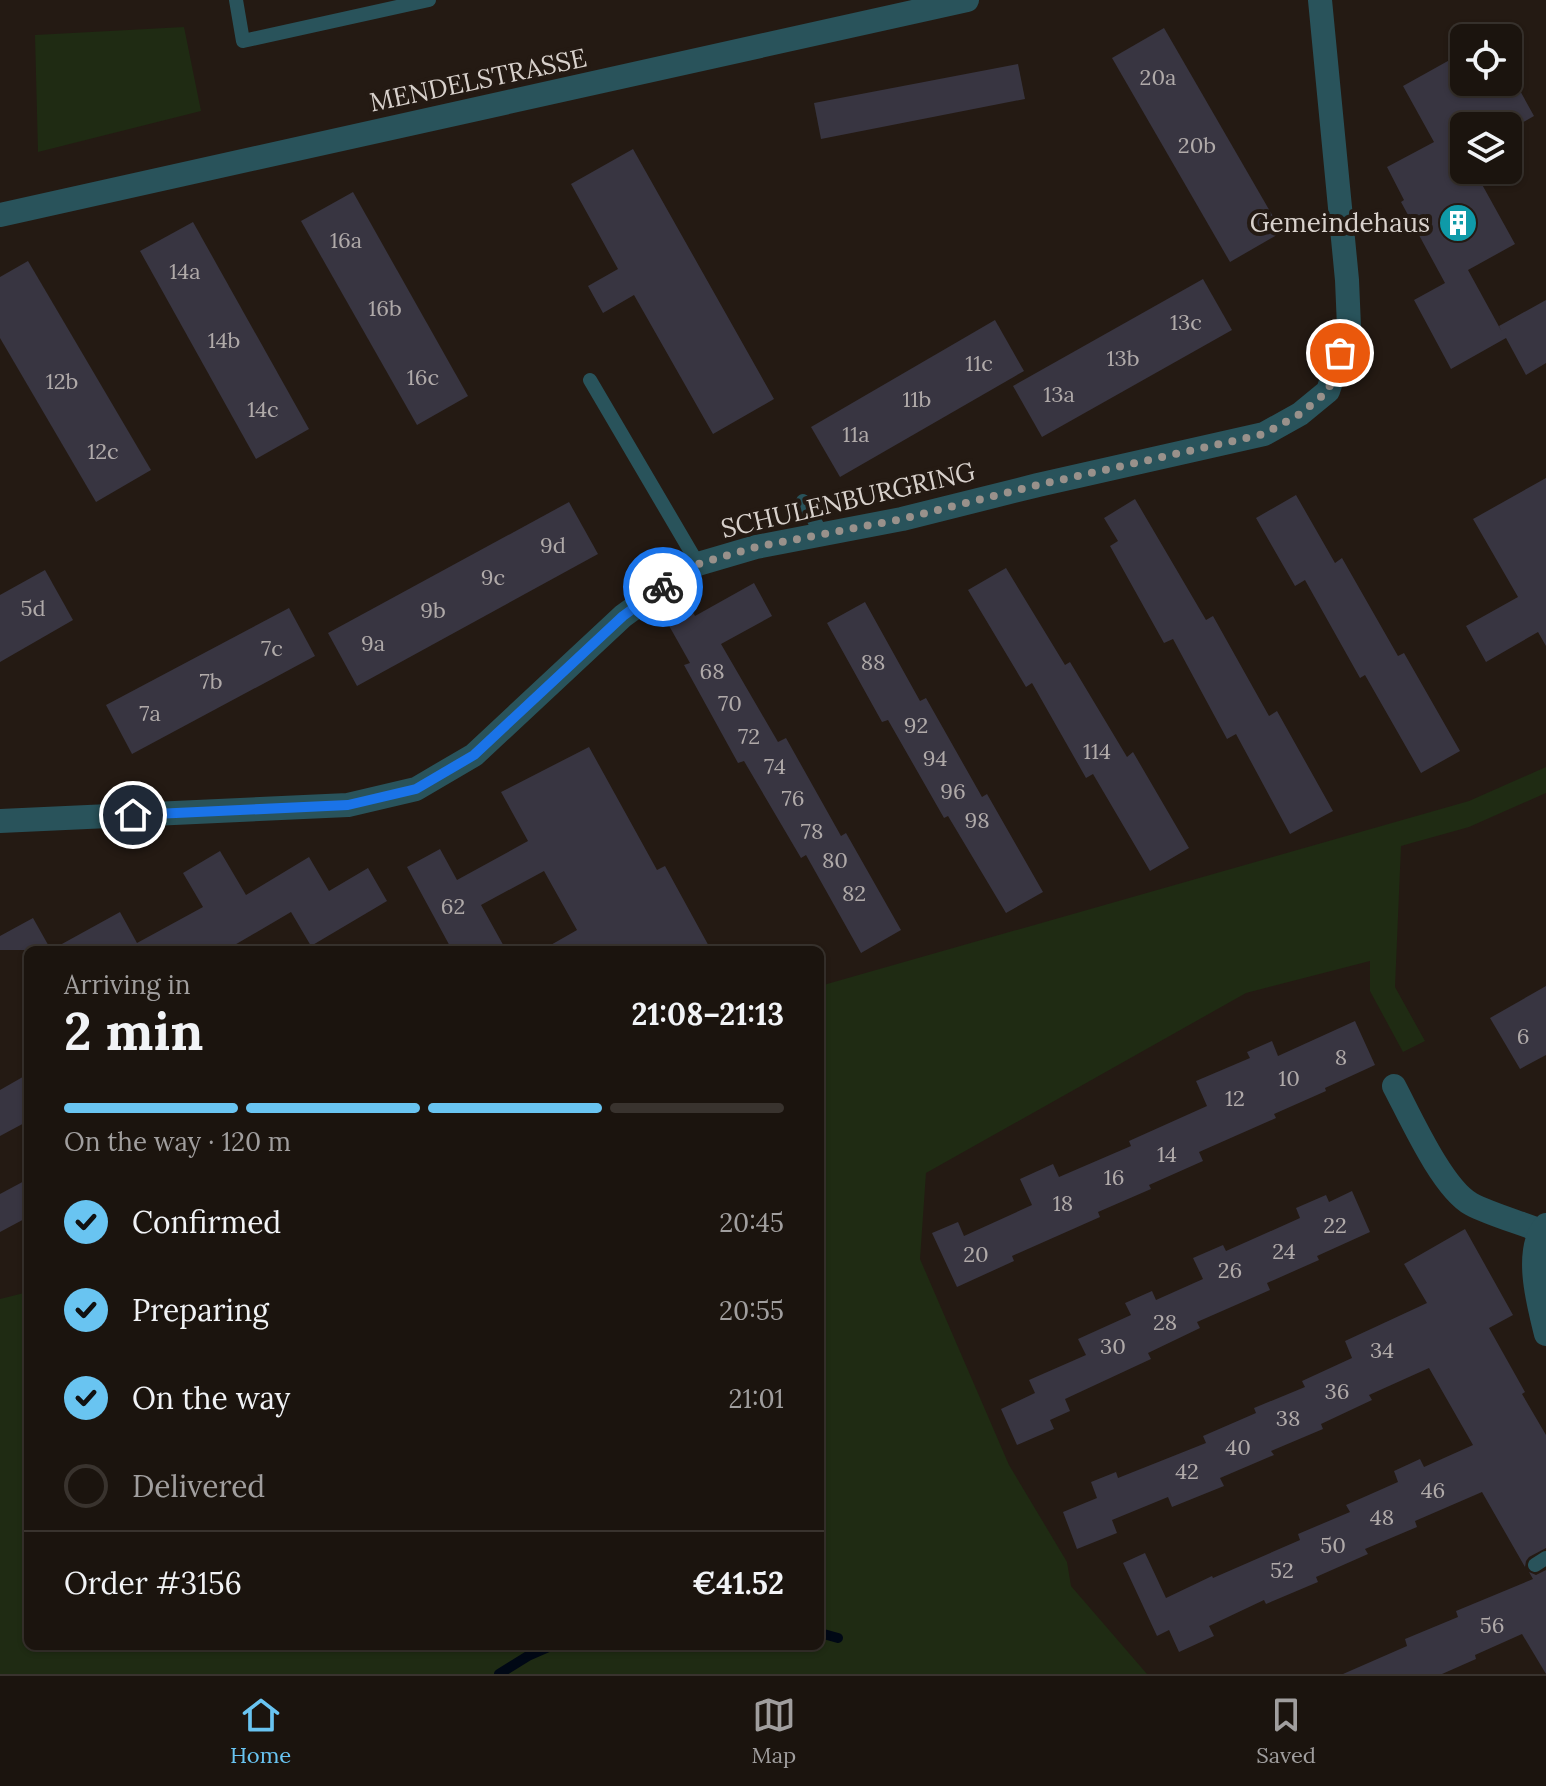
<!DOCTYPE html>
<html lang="en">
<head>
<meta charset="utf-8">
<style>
  :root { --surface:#1b140e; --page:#28211c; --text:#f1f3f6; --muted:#a09e9e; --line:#39332e; --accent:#69c4f1 }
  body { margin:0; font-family:Lora,serif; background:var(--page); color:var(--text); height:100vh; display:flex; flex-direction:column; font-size:30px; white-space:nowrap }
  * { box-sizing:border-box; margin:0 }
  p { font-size:26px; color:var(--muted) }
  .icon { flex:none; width:44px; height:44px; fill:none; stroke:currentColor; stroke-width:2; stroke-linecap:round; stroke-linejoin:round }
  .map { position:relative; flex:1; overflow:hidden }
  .panel { position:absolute; left:24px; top:946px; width:800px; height:704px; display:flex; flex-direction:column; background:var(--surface); border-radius:12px; box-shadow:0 2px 6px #0004,0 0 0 2px var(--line) }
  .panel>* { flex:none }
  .fabs { position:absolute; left:1450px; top:24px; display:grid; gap:16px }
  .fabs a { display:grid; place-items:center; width:72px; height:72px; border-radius:12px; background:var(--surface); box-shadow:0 2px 6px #0004,0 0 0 2px var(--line); font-size:40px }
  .pin { position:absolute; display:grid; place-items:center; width:68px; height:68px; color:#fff; margin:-34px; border:4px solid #fff; border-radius:50%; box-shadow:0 2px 8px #0007 }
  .courier { position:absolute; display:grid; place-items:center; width:80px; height:80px; margin:-40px; border:6px solid #1a73e8; border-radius:50%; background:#fff; color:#222; box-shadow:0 2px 10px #0007 }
  .summary em { font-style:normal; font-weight:800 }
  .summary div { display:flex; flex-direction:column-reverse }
  .summary { display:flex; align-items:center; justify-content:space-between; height:136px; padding:0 40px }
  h1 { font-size:52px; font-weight:800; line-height:60px }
  .bar { display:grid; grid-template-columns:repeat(4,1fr); gap:12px 8px; align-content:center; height:96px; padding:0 40px }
  .bar i { height:10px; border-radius:6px; background:var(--line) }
  .bar .on { background:var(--accent) }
  .bar p { grid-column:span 4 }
  .line { display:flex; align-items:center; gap:20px; padding:0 40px; border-top:2px solid var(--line) }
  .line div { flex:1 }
  ol { padding:0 40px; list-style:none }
  li { display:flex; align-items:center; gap:24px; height:88px }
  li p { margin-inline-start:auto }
  li .icon { padding:8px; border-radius:50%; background:var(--accent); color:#111; stroke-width:4 }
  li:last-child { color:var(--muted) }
  li i { width:44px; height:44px; border:4px solid var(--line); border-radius:50% }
  .menu { display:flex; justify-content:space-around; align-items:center; height:112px; border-top:2px solid var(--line); background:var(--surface); font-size:22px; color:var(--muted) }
  .menu a { display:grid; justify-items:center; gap:4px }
  .menu .on { color:var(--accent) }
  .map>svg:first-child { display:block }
  .green { fill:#1f2b13 }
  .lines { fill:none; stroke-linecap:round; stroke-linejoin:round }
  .stream { stroke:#000815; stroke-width:10 }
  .building { fill:#383541 }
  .lane { stroke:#29535b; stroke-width:14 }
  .street { stroke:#29535b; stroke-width:24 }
  .done { stroke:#99918b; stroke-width:8; stroke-dasharray:0 14.4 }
  .route { stroke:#1a73e8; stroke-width:10 }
  .labels { text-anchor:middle; stroke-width:8; stroke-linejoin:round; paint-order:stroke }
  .number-label { font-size:22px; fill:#b0aaa9 }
  .street-label { font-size:26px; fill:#d8d1cc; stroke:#241a13 }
  .poi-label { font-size:26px; fill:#d8d1cc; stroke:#241a13; text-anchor:end }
</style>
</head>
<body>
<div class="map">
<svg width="1546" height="1674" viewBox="0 0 1546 1674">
  <rect width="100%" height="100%" fill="#241a13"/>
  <g class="green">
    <path d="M184,27l17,84 -163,41 -3,-117z"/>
    <path d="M1546,767v26l-77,34 -68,19 -6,141 30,54 -22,11 -33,-61v-30l-124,32 -320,180 -6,86 89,206 58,97 4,24 76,88h-1147v-375l28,-7v354h792v-660l649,-185z"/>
  </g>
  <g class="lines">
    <g class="stream">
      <path d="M820,1633l18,5"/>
      <path d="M499,1674l29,-18 23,-10"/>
    </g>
  </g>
  <g class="building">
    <path d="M1164,28l118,204 -52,30 -118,-204z"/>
    <path d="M1464,52v30h44v-13l26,47 -26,15v-5h-44v44h10l41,74 -47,26 34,62 -3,-6 47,-26v63l-20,12 -20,-37 -55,31 -37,-69 31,-17 -44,-81 3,-2 -17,-33 47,-25 -31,-56z"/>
    <path d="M1018,64l7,35 -204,40 -7,-36z"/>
    <path d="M633,149l141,250 -61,35 -79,-139 -31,18 -15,-27 30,-17 -47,-85z"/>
    <path d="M353,192l115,204 -51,29 -116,-204z"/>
    <path d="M193,222l116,207 -53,30 -116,-208z"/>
    <path d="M28,261l123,209 -55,32 -96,-164v-61z"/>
    <path d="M1203,279l29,51 -190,107 -29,-51z"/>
    <path d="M995,320l29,51 -184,106 -29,-50z"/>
    <path d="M1546,478v168l-8,-14 -52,30 -20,-36 52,-29 -45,-78z"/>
    <path d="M1296,495l39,68 7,-5 56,98 6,-3 56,98 -39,22 -56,-98 -5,3 -55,-98 -10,6 -39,-68z"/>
    <path d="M1135,499l71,121 7,-4 56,100 8,-5 56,100 -43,23 -54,-100 -9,5 -54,-100 -9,4 -54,-97 8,-5 -14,-23z"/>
    <path d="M569,502l29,52 -241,132 -29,-53z"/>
    <path d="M1006,568l59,97 5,-3 57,95 6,-5 56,96 -39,23 -57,-97 -7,4 -54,-95 -6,4 -58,-97z"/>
    <path d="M45,570l28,50 -73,42v-67z"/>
    <path d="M754,583l18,33 -51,28 57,98 8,-4 55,98 5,-3 55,97 -40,23 -55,-98 -5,3 -57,-97 -6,2 -54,-98 6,-2 -27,-48 24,-13 8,14z"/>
    <path d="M865,602l55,99 6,-3 56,99 5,-3 56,98 -37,21 -58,-97 -4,2 -56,-98 -6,2 -55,-99z"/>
    <path d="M289,608l26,48 -183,98 -26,-49z"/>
    <path d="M589,747l68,123 8,-4 46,84h-169l35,-20 -33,-59 -63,34 25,45h-54l-45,-83 33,-18 17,31 71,-39 -27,-49z"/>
    <path d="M220,851l26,44 63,-38 20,34 39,-23 19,33 -76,45 -20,-34 -65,38h-226v-14l33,-18 18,32 69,-38 17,31 66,-36 -20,-34z"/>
    <path d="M1546,986v69l-26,14 -30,-51z"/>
    <path d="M1355,1021l20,44 -50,23 1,3 -52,23 2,4 -77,34 4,9 -54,24 2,4 -53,23 2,5 -88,39 2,5 -57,26 -25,-54 26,-11 6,14 68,-31 -12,-26 33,-15 6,13 72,-31 -2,-5 78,-35 -11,-25 54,-23 -3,-6 25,-11 6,15z"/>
    <path d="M28,1074v47l-28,15v-46z"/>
    <path d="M28,1179v38l-28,15v-38z"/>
    <path d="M1352,1191l18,41 -53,24 2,4 -52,23 3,7 -73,32 3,6 -52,25 3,6 -86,40 5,12 -20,9 4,9 -37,16 -16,-36 34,-16 -6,-13 57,-25 -8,-16 53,-24 -6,-12 27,-12 4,9 47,-21 -10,-21 30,-13 3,6 74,-33 -4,-10 30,-13 3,7z"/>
    <path d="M1465,1229l48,86 -24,13 36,64 -3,2 24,41v113l-17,9 -3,4 -1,6 -43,-75 -67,29 2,6 -52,22 3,5 -52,23 2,5 -52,22 -2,-4 -55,26 5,10 -35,16 -10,-22 -12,6 -34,-73 22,-10 21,45 46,-22 1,2 87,-38 -2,-6 52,-22 -4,-7 52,-23 -4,-11 26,-12 4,8 49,-22 -44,-77 -60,27 3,5 -51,24 2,5 -52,22 3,4 -54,23 4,8 -52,21 -4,-10 -56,23 5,13 -40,16 -14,-37 34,-14 -6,-16 25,-10 2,6 88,-35 -3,-7 53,-23 -2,-5 51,-21 -3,-6 50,-23 -7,-17 82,-38 -23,-39z"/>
    <path d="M1546,1570v104l-24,-40 -47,21 1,4 -34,15h-99l64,-28 -2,-7 53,-22 -2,-6 77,-32 -4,-7 7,3z"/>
  </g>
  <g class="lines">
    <g class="lane">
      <path d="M236,0l7,41 186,-41"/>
      <path d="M590,380l108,184"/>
      <path d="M803,501l19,33"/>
      <path d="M1535,1565l11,-7"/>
    </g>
    <g class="street">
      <path d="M0,215l967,-215"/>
      <path d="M0,821l348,-16 68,-16 58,-34 149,-139 65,-47 10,-5 58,-17 146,-28 136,-34 226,-51 36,-20 28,-23 21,-64 -2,-47 -27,-280"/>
      <path d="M1394,1086c16,30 48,102 77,118 21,11 48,18 70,27"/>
      <path d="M1546,1225c-23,24 -7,81 0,109"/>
    </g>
  </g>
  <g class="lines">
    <path class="done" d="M663,587l35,-23 58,-17 146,-28 136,-34 226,-51 36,-20 28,-23 12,-38"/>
    <path class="route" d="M133,815l215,-10 68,-16 58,-34 149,-139 40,-29"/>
  </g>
  <defs>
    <symbol id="building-disc" viewBox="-11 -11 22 22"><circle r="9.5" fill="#0f9aa8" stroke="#241a13"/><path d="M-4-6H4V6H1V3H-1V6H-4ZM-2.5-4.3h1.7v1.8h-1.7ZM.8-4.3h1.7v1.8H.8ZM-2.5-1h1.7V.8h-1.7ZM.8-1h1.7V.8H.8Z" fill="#fff"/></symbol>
  </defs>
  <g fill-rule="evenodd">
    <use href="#building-disc" x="1436" y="201" width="44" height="44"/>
  </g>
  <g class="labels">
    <g class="number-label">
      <text x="1158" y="85">20a</text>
      <text x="1197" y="153">20b</text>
      <text x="346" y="248">16a</text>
      <text x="185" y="279">14a</text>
      <text x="385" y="316">16b</text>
      <text x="1186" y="330">13c</text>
      <text x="224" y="348">14b</text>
      <text x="1123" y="366">13b</text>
      <text x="979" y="371">11c</text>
      <text x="423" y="385">16c</text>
      <text x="62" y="389">12b</text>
      <text x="1059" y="402">13a</text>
      <text x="917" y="407">11b</text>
      <text x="263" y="417">14c</text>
      <text x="856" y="442">11a</text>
      <text x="103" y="459">12c</text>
      <text x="553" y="553">9d</text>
      <text x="493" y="585">9c</text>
      <text x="33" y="616">5d</text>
      <text x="433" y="618">9b</text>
      <text x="373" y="651">9a</text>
      <text x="272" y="656">7c</text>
      <text x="873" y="670">88</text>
      <text x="712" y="679">68</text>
      <text x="211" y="689">7b</text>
      <text x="730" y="711">70</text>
      <text x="150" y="721">7a</text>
      <text x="916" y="733">92</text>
      <text x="749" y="744">72</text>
      <text x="1097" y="759">114</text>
      <text x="935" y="766">94</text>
      <text x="775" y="774">74</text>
      <text x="953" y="799">96</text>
      <text x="793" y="806">76</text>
      <text x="977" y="828">98</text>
      <text x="812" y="839">78</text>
      <text x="835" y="868">80</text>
      <text x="854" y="901">82</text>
      <text x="453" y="914">62</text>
      <text x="1523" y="1044">6</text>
      <text x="1341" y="1065">8</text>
      <text x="1289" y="1086">10</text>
      <text x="1235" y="1106">12</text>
      <text x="1167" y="1162">14</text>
      <text x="1114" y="1185">16</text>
      <text x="1063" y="1211">18</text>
      <text x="1335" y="1233">22</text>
      <text x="1284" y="1259">24</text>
      <text x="976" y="1262">20</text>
      <text x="1230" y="1278">26</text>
      <text x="1165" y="1330">28</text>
      <text x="1113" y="1354">30</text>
      <text x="1382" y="1358">34</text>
      <text x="1337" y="1399">36</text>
      <text x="1288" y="1426">38</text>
      <text x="1238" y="1455">40</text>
      <text x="1187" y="1479">42</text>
      <text x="1433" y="1498">46</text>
      <text x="1382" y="1525">48</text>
      <text x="1333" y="1553">50</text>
      <text x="1282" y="1578">52</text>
      <text x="1492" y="1633">56</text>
    </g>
    <g class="street-label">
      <text transform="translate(478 80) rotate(-12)" y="9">MENDELSTRASSE</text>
      <text transform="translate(848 500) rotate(-13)" y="9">SCHULENBURGRING</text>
    </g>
    <g class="poi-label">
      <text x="1430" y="232">Gemeindehaus</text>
    </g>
  </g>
</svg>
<div class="fabs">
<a><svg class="icon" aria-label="locate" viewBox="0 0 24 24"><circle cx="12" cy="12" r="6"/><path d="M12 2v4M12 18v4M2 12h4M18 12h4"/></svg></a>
<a><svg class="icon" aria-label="layers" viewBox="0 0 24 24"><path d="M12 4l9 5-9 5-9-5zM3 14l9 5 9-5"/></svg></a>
</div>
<div class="pin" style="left:1340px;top:353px;background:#ea580c"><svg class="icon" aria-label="bag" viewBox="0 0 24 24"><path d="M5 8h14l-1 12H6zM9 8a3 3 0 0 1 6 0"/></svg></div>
<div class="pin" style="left:133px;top:815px;background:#1f2937"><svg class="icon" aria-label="home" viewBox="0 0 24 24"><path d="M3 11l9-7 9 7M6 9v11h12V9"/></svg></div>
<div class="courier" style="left:663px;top:587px"><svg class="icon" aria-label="bike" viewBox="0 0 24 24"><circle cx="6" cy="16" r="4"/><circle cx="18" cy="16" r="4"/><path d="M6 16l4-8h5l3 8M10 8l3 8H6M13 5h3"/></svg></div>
<section class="panel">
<div class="summary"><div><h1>2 min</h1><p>Arriving in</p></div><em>21:08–21:13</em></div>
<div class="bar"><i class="on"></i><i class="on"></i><i class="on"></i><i></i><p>On the way · 120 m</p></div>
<ol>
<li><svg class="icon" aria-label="check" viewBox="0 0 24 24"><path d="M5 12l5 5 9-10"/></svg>Confirmed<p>20:45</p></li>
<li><svg class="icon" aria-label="check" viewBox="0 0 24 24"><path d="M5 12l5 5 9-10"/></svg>Preparing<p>20:55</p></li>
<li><svg class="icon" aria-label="check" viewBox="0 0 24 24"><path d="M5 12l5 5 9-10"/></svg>On the way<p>21:01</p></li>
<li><i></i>Delivered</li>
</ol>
<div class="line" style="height:104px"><div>Order #3156</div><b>€41.52</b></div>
</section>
</div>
<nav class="menu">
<a class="on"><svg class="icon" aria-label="home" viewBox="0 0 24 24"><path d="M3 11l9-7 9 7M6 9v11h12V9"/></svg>Home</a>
<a><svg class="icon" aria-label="map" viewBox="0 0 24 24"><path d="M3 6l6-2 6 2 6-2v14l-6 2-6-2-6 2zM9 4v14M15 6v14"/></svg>Map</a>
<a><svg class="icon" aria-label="saved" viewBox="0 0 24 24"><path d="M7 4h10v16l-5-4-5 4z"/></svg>Saved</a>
</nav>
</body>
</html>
